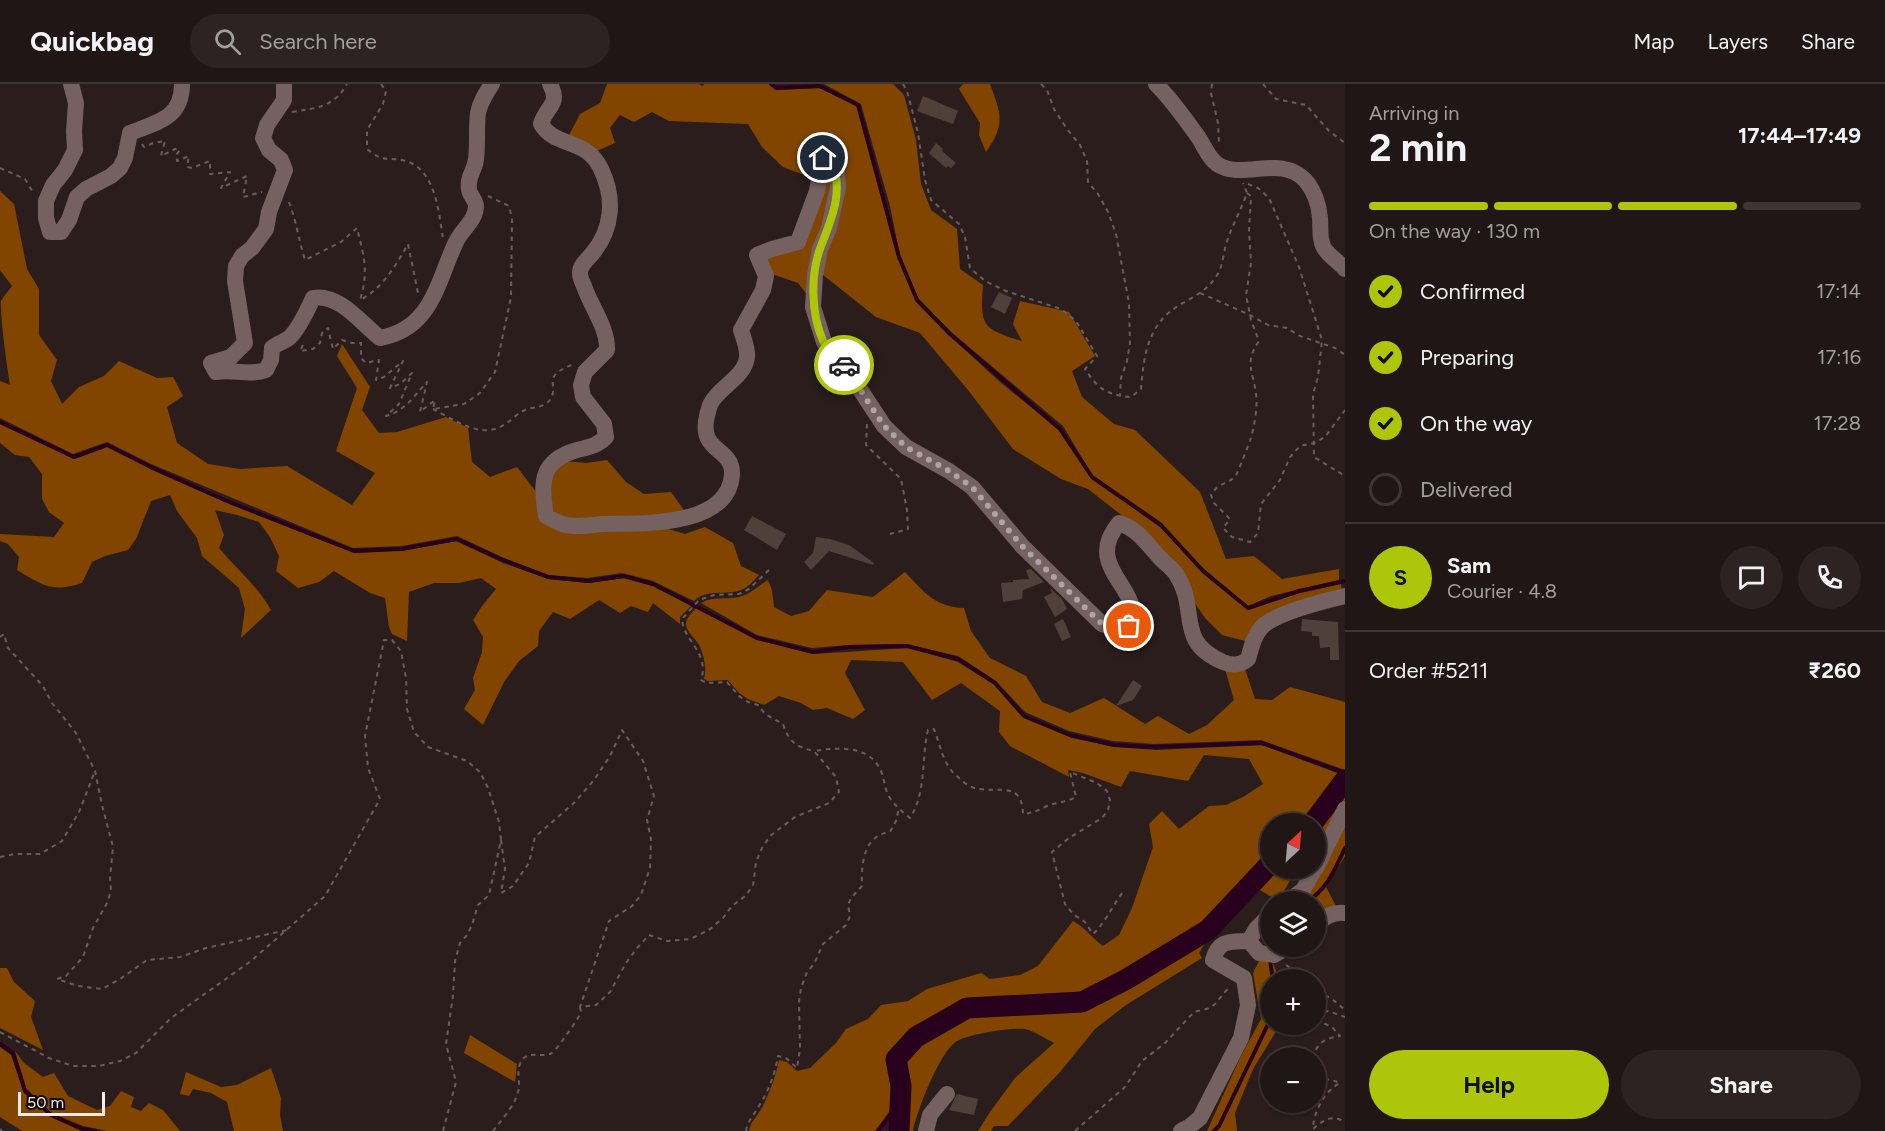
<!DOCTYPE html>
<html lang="en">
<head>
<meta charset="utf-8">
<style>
  :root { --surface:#211616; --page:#2d2323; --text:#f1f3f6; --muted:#a29fa1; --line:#3e3535; --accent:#aec60a }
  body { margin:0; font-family:Figtree,sans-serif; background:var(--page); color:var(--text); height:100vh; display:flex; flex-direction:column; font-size:22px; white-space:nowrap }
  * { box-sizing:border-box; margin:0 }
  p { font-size:20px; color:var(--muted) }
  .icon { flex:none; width:33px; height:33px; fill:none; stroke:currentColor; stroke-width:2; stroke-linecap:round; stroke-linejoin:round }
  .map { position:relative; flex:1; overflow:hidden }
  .drawer { display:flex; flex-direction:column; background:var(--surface); width:540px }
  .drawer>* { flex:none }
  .needle { width:39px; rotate:26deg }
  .fabs { position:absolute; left:1260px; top:729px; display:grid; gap:12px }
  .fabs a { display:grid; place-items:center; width:66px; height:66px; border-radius:50%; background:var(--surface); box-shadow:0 2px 4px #0004,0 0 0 2px var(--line); font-size:30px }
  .scale { position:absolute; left:18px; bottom:15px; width:87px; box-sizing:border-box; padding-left:6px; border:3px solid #f6ebeb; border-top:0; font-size:16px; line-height:21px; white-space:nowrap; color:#f6ebeb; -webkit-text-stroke:4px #100909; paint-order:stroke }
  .pin { position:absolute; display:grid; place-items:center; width:51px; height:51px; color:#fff; margin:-26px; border:3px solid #fff; border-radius:50%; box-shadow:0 2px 6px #0007 }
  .courier { position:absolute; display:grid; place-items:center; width:60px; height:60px; margin:-30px; border:4px solid #aec60a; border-radius:50%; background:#fff; color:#222; box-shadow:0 2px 8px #0007 }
  .summary em { font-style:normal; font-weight:700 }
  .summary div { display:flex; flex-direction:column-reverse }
  .summary { display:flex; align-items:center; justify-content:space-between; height:102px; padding:0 24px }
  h1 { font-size:39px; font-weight:700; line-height:45px }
  .bar { display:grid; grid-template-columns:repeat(4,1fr); gap:9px 6px; align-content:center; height:72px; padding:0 24px }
  .bar i { height:8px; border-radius:4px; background:var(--line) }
  .bar .active { background:var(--accent) }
  .bar p { grid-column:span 4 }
  .line { display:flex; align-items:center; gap:15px; padding:0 24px; border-top:2px solid var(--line) }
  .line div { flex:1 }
  .round { display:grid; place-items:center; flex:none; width:63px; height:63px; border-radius:32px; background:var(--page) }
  ol { padding:0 24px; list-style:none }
  li { display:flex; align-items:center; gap:18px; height:66px }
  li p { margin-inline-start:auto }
  li .icon { padding:6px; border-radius:50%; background:var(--accent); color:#111; stroke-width:4 }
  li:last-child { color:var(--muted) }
  li i { width:33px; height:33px; border:3px solid var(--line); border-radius:50% }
  .primary-button { display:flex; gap:12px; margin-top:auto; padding:12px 24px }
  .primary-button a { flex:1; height:69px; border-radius:36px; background:var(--accent); color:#111; font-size:24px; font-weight:700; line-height:69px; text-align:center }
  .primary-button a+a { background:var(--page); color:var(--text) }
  header { display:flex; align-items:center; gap:36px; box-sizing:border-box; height:84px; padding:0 30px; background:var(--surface); border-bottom:2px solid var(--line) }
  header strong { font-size:28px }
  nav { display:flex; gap:33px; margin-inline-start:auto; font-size:21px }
  .search { width:420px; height:54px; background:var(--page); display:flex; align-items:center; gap:15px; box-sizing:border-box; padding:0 21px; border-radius:33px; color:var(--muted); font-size:22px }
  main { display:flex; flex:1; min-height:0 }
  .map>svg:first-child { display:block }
  .forest { fill:#824500 }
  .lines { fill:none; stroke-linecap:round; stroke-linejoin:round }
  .stream { stroke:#28001d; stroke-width:4 }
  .river { stroke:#28001d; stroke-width:21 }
  .building { fill:#50403a }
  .path { stroke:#6a5d5d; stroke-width:2; stroke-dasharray:4.5 4.5; stroke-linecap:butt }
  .minor { stroke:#746160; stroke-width:16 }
  .done { stroke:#afa3a3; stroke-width:6; stroke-dasharray:0 10.8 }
  .route { stroke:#aec60a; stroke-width:8 }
</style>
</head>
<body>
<header>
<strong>Quickbag</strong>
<div class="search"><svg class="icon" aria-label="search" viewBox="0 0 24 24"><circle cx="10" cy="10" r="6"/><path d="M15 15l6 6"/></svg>Search here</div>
<nav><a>Map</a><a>Layers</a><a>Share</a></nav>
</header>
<main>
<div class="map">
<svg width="1345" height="1047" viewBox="0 0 1345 1047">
  <rect width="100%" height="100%" fill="#2c1d1d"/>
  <g class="forest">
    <path d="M607,0h91l5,2 1,-2h65l7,6 43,-2 39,18 40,153 19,42 33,35 50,46 59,48 35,50 66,47 43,46 45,37 52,-17 41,-9 1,9 -52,14 -41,35 -27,-7 -17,-17 -19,-28 -62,-73 -36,-28 -27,-10 -48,-30 -45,-59 -48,-57 -44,-16 -58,-46 13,-44 2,-71 -16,24 -34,-13 -21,-20 -14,-23 -79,-3 -17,-9 -18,10 -14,-7 -10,13 5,15 -18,8 -30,-12 13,-25 20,-11z"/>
    <path d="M824,0h69l11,11 12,45 5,44 10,26 26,19 3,40 23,16c-3,41 -1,44 39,56l-9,-17 7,-23 49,11 26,44 -23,15 10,26 32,27 21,6 65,62 26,67 28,-3 28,23 57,-10v11l-68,16 -23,10 -45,-38 -44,-47 -66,-45 -30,-50 -113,-95 -32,-33 -18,-42 -10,-50 -29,-102z"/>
    <path d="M963,0h27c11,30 16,40 -4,68l-7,-17 1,-12 -21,-34z"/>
    <path d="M825,79l11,11 -28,122 -10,-13 -29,-10 -8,-9 11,-13 27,-6z"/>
    <path d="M0,107l14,13 13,65 12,20v46l18,25 -6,21 11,23 17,-17 25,-11 15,-15 38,17 16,-1 10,19 -16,11 10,36 31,21 32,5 47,-3 65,39 23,-32 -39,-22 21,-63 -20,-32 5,-12 28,43 -8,23 17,23 18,-1 49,-15 22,11 4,34 18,15 27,-10 20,26 7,25 114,8 27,8 20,-7 28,16 8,23 18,9c-6,6 -10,12 -18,15 -15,6 -34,-2 -47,11l-41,-20 -31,-8 -35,5 -38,-3 -45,-17 -47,-22 -55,10 -49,2 -202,-84 -44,-22 -34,12 -73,-36v-37l10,4c-3,-19 -10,-68 -9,-84 3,-5 8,-11 11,-15l-12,-16z"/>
    <path d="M0,339l74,36 34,-13 44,24 75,33 127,50 51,-3 51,-9 47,22 45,16 42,4 34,-5 29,8 39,19 -12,12v7l-27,-21 -5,9 -17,-6 -11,7 -21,-13 -29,19 -17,-7 -14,19 -1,15 -19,15 -15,21 -21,43 -19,-16 11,-19 -2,-12 9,-26 1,-15 -10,-17 9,-14 14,-17 -15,-11 -22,5h-25l-25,9 -2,49 -15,-7 -3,-7 -4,-29 -15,-5 -36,-22 -15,11 -21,6 -22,-17 3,-15 -9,-19 -11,-15 -22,-7 -22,-5 9,25 -5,13c17,21 39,38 52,62l-30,28 4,-29 -6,-21 -37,-32 -5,-18 -20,-27 -7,-16 -19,6 -15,38 -8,11 -23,6 -13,6 -10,21c-30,10 -40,2 -65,-13l2,-13 -11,-13 -8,-3v-7l54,3 10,-14 -15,-11 -7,-13v-25l-13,-17 -14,-2 -15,-12z"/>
    <path d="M607,376l19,22 18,12 27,-2 15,21 -104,9 -28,-7c-6,-29 -10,-31 11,-54l21,2z"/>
    <path d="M905,488c19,20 30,35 59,36l7,23 19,27 36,18 16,26 28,11 34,-15 41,26 13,-8 31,18 18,-9 27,-25 -9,-31h20l10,30 17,1 18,-13 55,15v68l-84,-30 -107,4 -41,-3 -44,-10 -44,-19 -29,-31 -38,-25 -52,-12 -58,1 -36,3 -55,-13 -56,-32c12,-7 24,-3 38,-6 12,-3 19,-11 29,-17l4,10 2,17 17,9 18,-5 18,-21 46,7z"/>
    <path d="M697,523l8,3 51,29 58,15 94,-6 50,14 37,23 29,33 48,20 45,9 39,3 107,-5 82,31 -37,47 -38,1v38l-64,66 -125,72 -117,6 -52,30 -20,23c8,42 8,38 -17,72h-126c2,-11 9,-15 14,-25 7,-15 13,-30 16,-46l8,2 10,9 13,-3 26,-25 10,-14 22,-10 13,-14 27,-4 19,-12 54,-16 9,6 30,-4 18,-9 35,-45c13,7 19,17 30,25l16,-11 13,-27 21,-61 -4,-23 13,-13 17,18 30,-23 17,-1 17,-8 20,-13 -14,-25 -45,-4 -16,26 -58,-10 -9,16 -38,-14 -15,-3 1,7 -59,-31 -11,-14 1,-21 -39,-28 -29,17 -29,-38 -52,-2 -6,13 20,37 -12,9 -26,-11 -14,2 -12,-7 -22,-7 -15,9 -16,-6 -9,-6 -11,-13 -20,1 -4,-2c3,-10 0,-24 -5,-34 -3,-6 -13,-13 -13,-21 0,-7 7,-12 11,-17z"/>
    <path d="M1345,701v19l-29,47 -1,-27z"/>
    <path d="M1345,735v37l-19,31 10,19 -20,11v-15h-14l6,-6z"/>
    <path d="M1272,785h25l-19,32 -18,-11 -30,31 -25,22 -6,10 3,5 -76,47 -31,24 -35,43 -52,54h-14l-3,5h-13l12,-19 25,-34 39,-35c-8,-4 -20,-12 -29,-14 -14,-2 -56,5 -68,12 -17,10 -40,70 -44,90h-10l-3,-72c23,-22 50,-43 81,-49l103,-6 117,-67 23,-18z"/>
    <path d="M1260,875l13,4 6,16 -9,1v44l10,1 -27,44 -18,44 2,18h-30l33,-73 21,-39 -8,-46z"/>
    <path d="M0,884h7l7,14 21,19 -4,16 12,33 -43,-22z"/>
    <path d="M470,951l47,29 -2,18 -51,-29z"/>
    <path d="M0,963l11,8 13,37 29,26 28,13h-59l-22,-14z"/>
    <path d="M15,967l9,12 19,14 11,-4 14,23 29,14 13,-4 11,-15 13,6 -3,10 10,4 8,-8 14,7 17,21h-73l-24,-5 -32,-13 -25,-25z"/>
    <path d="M271,984l10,30 -1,17 3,16h-49l-7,-29 -16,-9 -18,-4 -4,7 -9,-2 6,-22 35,15 16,-2z"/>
  </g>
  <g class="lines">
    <g class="stream">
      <path d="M771,0l5,4 44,-2 38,19 41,152 18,43 33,34 110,95 32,48 69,48 42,46 45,37 51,-17 46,-10"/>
      <path d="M0,338l74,35 33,-12 44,22 76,34 127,50 48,-2 55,-10 46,21 45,17 40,4 36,-5 29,8 104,54 56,14 36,-5 58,-1 51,13 37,24 29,33 46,19 44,10 40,2 108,-4 83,30"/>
      <path d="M1306,818c21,-12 29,-33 39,-54"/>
      <path d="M1269,865l-1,-7 2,-4"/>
      <path d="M1270,876l3,20"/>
      <path d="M0,960l13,9 12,38 26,24 32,14 12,2"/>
      <path d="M878,1047l23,-30"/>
      <path d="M1214,1047l5,-5 51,-106"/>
    </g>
    <g class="river">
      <path d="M1312,740l33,-44"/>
      <path d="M899,1047l2,-45 -5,-27 20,-22 51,-29 115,-6 43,-22 83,-50 62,-66"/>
    </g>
  </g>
  <g class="building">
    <path d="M923,12l35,15 -5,13 -36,-13z"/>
    <path d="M936,59l7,6 -1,2 14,12 -5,5 -3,-2 -2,2 -17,-15z"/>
    <path d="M999,208l13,6 -7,16 -14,-7z"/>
    <path d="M752,432l34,18 -9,16 -33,-20z"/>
    <path d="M816,453l14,2 19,6 25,18 -1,2 -44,-14 -18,19 -7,-8 9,-9z"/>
    <path d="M1031,485l13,13 -21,8 -1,9 -19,3 -2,-19 12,-1v-2l16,-1 -3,-9z"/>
    <path d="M1050,504l12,11 5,10 -12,8 -11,-20 8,-4z"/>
    <path d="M1063,535l8,18 -9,4 -8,-17z"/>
    <path d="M1302,535l36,3 1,38h-9v-13l-10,1 -1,-12h-7v-4l-11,-1z"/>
    <path d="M1133,596l9,6 -9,14 -17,6z"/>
    <path d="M957,1010l21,5 -4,16 -25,-5z"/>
  </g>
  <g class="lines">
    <g class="path">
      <path d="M381,0l5,7 -3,13 -16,26v19c18,15 20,7 39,12 30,9 33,53 37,78"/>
      <path d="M903,0l4,7 11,42 7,47 6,20 28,24 6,13 5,31 15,13 21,10 55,18 15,12 21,35 -12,13c13,20 22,26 46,28l10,-8c3,-36 7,-67 42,-86 12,-7 24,-13 32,-25 8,-10 8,-23 11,-34 6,-18 15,-34 21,-51l-4,-10"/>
      <path d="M1041,0l6,6 7,19 13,20 13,16 7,16 1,21 10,12 10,18 8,22 13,69 1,40 -3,18 -6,17 -1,18"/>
      <path d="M1212,0l-1,9 7,30 1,20"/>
      <path d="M1263,0l13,15 30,6 23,26 16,12"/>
      <path d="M292,28c25,-4 42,-5 55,-28"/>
      <path d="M142,60l2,3 9,-4 12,-2 -4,15 14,-7 5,1 -4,5 1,6 12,-5 -2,11 5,1 18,-7v13l20,-2 -9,16 26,-12 -4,21 19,-5"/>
      <path d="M0,84l25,11 9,15"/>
      <path d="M1248,100l10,4 11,10 30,69 23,73 -4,37 -5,17 1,63 31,19"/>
      <path d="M1247,109l4,3 -2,35 2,32 -5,32 5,25 8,21c-15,22 -6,29 -3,53 2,13 -2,34 -6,47 -2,5 -12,31 -14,34 -9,11 -17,6 -25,20l3,8 16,16 -7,9 9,9 18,5 8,-9 3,-29 19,-24 10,-23 10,-11 14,-3 11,-6 20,-27"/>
      <path d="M289,118c7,18 10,39 16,58l36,-18 16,-14c7,29 12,43 3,72 23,-12 36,-35 48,-56l10,49"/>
      <path d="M1200,209l50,22 18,10 19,3 13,8 35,12 10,7"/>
      <path d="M303,261l-3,6 13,-2 7,-6 2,-10 6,-5 5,21 9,-9 10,3h9v15l5,5 13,-3 -3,20 8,-3 19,-16 -13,27 10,-4 12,-11 -13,31 -13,12c19,-5 28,-20 41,-34l-7,30 15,-12 -2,9 31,-5 16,-11 15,-21 16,-75 1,-78 -3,-13 -21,-10"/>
      <path d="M433,325c20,10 47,30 69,17 8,-4 14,-12 23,-16 8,-4 18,-1 25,-10 10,-16 -10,-23 22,-35"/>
      <path d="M867,340l-1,21 35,34 6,31 1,19 -18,5"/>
      <path d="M769,486l-20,19 -10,5 -25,1 -15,5 -17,19c1,22 28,33 19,61l5,3 21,-1 12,14 9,6 10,3 7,9 18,10c6,18 13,23 31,27"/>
      <path d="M0,553l4,-3 4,14 35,38 9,17 24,30 19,38 7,34 11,42 -3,31 1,13 -4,12 -14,25 -10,29 -17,19 -9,3 21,7 24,3 18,-10 27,-19 33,-3 26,-9 81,-18"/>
      <path d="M501,756l4,29 -4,24 12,-7 16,-23 6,-26 40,-35 19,-22 16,-24 12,-26 21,31 11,35 -7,24 4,19 -1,29 -9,27 -9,11 -23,15 -29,86 16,-2 14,-13 16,-29 11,-15 12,-13 18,6 23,-2 19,-9 14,-12 9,-12 12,-9 9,-11 3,-24 6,-14 8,-12 25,-19 34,-14 10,-11 -3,-15 -22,-26c24,-4 56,-6 67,20 4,9 3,18 9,27 5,8 13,14 20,20 17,-27 11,-59 18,-88l6,-1c7,18 9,37 25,49 5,5 12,10 20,11 22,3 43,-7 44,25 10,-1 16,-4 24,-8 11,-4 20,-4 29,-9l-6,-25 27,11 10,8 3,9 -2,10 -6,8 -33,20 -17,14 13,52 8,10 12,8 8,12c13,-12 19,-28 30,-42"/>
      <path d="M0,773l15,-3h25l22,-13 17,-29 16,-41"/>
      <path d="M1286,881l12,8v7"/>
      <path d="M1316,910c12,0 20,8 29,16"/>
      <path d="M1316,932l12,-5 17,6"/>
      <path d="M0,948l49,26 24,8h26l21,-5 16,-8 35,-35 80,-57 74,-65 55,-97 -12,-31 -3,-32 19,-96h8l9,11 5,27 1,31 7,23 14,15 39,14 13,11 8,16 11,34 2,18 -12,55 -11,10 -6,20 -5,10 -7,8 -5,18 -2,35 -7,48 10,38 -13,49"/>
      <path d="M1312,974c6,-16 12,-19 28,-22l-8,-9 -16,-7"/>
      <path d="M1316,999c9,-5 14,-4 24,0 -15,7 -27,30 -27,46 10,-9 21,-16 32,-6"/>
      <path d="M0,1045l2,2"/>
      <path d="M493,1047c9,-12 21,-24 25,-39 3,-9 -2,-20 2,-28 6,-16 21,-5 32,-11 3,-1 26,-34 27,-37 2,-5 2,-4 1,-9"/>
      <path d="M746,1047c2,-11 8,-16 13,-25 10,-16 16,-32 19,-50l8,2 11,10 3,-19 -1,-47 2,-14 6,-16 7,-8 9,-20 23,-19 4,-9 -2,-11 3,-7 11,-12c-1,-23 2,-51 28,-54l6,-11 3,-13"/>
      <path d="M1075,1047l50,-44 17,-26 23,-18 29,-31 16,-4 5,-4 15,-18"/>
    </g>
    <g class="minor">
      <path d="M71,0l5,19 -2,28 1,19 -10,20 -12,15 -7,16v17l4,14h11l8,-12 8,-23 9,-8 25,-13 9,-8 5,-10 5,-25c27,-11 52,-14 52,-49"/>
      <path d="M284,0v16l-17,25 -4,13 6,12 12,10 4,10 -16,42 -3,17 -14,19 -10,8 -6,10 -1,15 10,62 -14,14 -20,6 5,9c18,-3 34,4 50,-2l5,-10 1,-12c5,-5 12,-6 17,-10 9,-8 19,-29 24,-40 26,-5 48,25 67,40 52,-9 57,-56 76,-96 5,-12 20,-21 20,-36 0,-5 -6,-11 -7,-16 -2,-15 6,-19 7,-31 2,-15 0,-31 2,-46 2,-11 8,-20 14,-29"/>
      <path d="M550,0c11,21 -4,22 -9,40 14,24 45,13 60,45 14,29 12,60 -9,85 -5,6 -12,11 -12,19 0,4 2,9 4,13 7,21 24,42 23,64l-22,22 -4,13 2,12 21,27 2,13c-9,9 -17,10 -29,13 -38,11 -36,33 -31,66 5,3 11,6 16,8 13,4 29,1 41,0 38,-1 126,4 129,-50 1,-27 -34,-21 -25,-58 1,-4 2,-9 4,-13 8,-16 34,-26 36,-46 1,-8 -4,-20 -6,-27l22,-40 3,-14 -9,-21 15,-6 26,-7 19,-51 6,-33h8l6,15 1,15 -9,40 -9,21 -5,26 -2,32 11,35 20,23 40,61 22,21 43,24 23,16 51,60 79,77 16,5 11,-3c18,-38 -48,-57 -10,-103 19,6 28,21 41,35 5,5 12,10 16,16 24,36 -2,67 47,88 9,4 18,3 25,-3 3,-10 5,-22 13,-31 13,-15 63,-27 84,-32"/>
      <path d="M1156,0c15,15 28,33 40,50 8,10 11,23 21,30 24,17 64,-10 88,16 9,10 14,25 15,38 1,9 -1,19 3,28 3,8 16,16 22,23"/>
      <path d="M1316,784l29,-59"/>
      <path d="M1287,818l16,-12 12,-22"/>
      <path d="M1270,831l-14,14 -7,12 10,12 15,2 16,-9"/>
      <path d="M1316,841c8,-8 17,-14 29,-12"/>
      <path d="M926,1047l4,-16 17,-21"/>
      <path d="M1181,1047l8,-4 11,-9 41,-80 7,-33 -4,-27 -31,-18c6,-21 17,-18 36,-19"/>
    </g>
  </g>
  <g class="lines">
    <path class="done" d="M844,281l40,61 22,21 43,24 23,16 51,60 79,77 16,5 11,-3"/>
    <path class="route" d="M823,74h8c13,32 2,58 -10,88 -11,29 -10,67 2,95 4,9 15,17 21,24"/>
  </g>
</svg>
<div class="fabs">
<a><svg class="needle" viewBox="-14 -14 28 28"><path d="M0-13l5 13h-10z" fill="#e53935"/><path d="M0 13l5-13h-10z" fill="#a29fa1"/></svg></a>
<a><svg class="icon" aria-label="layers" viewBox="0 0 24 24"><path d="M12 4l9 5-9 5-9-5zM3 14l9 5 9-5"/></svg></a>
<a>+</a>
<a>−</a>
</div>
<div class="scale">50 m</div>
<div class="pin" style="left:1129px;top:542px;background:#ea580c"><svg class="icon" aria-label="bag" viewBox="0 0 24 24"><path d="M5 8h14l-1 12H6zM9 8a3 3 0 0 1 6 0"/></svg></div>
<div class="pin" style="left:823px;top:74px;background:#1f2937"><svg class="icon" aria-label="home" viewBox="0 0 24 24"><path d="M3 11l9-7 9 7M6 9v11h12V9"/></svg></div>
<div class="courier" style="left:844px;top:281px"><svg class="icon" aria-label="car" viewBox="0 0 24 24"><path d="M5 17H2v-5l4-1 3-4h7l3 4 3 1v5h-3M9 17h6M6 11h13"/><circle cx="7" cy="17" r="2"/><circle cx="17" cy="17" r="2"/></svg></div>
</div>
<section class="drawer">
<div class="summary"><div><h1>2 min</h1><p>Arriving in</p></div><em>17:44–17:49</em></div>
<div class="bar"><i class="active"></i><i class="active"></i><i class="active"></i><i></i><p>On the way · 130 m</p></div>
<ol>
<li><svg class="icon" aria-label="check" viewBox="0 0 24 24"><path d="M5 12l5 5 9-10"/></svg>Confirmed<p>17:14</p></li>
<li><svg class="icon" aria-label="check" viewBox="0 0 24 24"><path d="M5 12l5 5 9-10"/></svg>Preparing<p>17:16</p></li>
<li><svg class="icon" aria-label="check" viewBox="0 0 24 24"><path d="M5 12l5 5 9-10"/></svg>On the way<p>17:28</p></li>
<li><i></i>Delivered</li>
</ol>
<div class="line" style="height:108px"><b class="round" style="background:var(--accent);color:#111">S</b><div><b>Sam</b><p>Courier · 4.8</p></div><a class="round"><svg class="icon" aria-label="chat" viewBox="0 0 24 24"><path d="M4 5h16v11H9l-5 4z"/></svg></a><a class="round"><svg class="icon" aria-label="phone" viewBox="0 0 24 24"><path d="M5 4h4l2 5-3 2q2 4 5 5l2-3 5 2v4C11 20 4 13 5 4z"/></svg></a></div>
<div class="line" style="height:78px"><div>Order #5211</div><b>₹260</b></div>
<div class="primary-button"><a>Help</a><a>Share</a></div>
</section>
</main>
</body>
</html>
